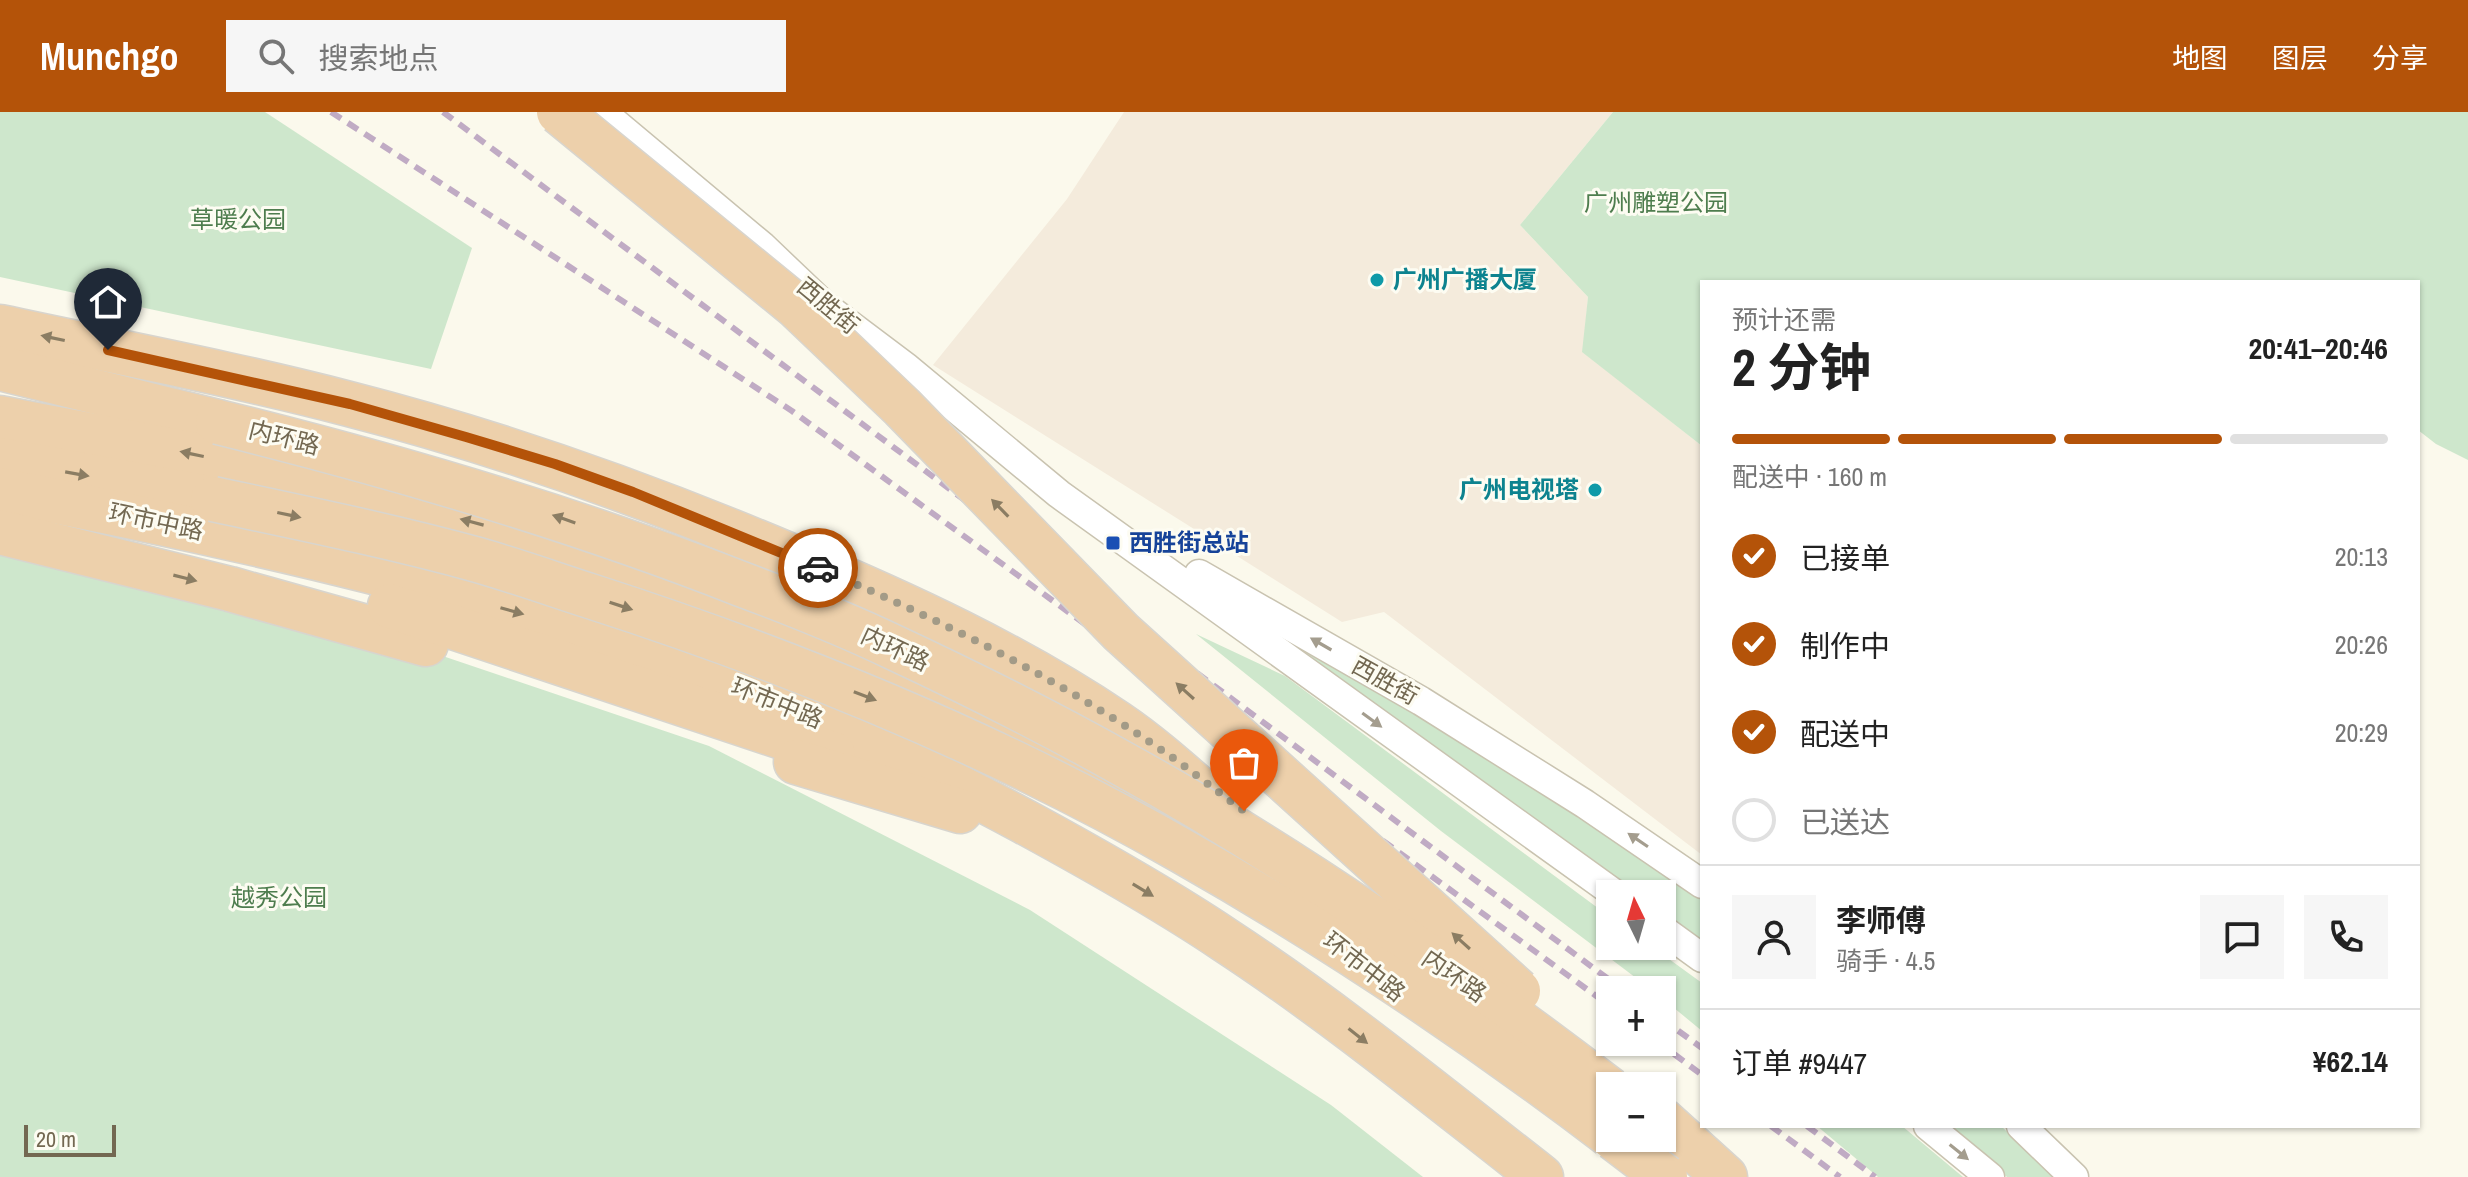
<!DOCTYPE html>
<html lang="zh">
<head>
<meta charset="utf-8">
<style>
  :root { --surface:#fff; --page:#f6f6f6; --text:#222; --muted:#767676; --line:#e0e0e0; --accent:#b45309 }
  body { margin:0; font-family:"Archivo Narrow","Noto Sans SC",sans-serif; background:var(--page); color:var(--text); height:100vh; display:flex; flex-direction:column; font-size:30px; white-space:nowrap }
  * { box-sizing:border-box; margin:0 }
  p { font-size:26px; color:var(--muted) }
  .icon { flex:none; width:44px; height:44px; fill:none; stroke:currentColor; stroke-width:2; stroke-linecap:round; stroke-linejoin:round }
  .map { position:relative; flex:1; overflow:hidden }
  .sheet { position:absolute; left:1700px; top:168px; width:720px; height:848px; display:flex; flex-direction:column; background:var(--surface); border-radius:0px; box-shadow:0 2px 6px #0004 }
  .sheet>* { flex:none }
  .needle { width:52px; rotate:355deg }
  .fabs { position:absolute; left:1596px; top:768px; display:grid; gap:16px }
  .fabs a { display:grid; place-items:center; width:80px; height:80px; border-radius:0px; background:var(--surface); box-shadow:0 2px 6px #0004; font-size:40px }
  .scale { position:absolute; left:24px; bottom:20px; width:92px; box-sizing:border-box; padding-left:8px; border:4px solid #736851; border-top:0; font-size:22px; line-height:28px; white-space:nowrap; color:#736851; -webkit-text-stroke:6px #fdfcf2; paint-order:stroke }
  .pin { position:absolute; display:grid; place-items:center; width:68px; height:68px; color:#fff; margin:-82px -34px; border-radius:50% 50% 50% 0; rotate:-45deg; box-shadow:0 0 8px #0007 }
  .pin .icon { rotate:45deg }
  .courier { position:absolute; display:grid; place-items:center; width:80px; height:80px; margin:-40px; border:6px solid #b45309; border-radius:50%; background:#fff; color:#222; box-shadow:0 2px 10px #0007 }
  .summary em { font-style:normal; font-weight:700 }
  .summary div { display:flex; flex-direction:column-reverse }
  .summary { display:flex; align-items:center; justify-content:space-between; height:136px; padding:0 32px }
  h1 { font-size:52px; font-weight:700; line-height:60px }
  .bar { display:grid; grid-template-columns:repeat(4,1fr); gap:12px 8px; align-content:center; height:96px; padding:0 32px }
  .bar i { height:10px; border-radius:6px; background:var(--line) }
  .bar .on { background:var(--accent) }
  .bar p { grid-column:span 4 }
  .line { display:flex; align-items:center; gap:20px; padding:0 32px; border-top:2px solid var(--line) }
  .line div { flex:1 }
  .round { display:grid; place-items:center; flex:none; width:84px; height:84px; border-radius:0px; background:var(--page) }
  ol { padding:0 32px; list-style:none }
  li { display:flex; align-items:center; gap:24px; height:88px }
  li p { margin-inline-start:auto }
  li .icon { padding:8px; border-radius:50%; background:var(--accent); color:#fff; stroke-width:4 }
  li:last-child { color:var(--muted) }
  li i { width:44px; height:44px; border:4px solid var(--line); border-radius:50% }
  header { display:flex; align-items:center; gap:48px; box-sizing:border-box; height:112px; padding:0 40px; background:var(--accent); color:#fff }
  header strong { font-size:38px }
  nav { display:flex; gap:44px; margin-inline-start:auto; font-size:28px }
  .search { width:560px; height:72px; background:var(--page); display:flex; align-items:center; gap:20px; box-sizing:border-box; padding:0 28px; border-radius:0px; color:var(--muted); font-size:30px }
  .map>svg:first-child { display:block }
  .commercial { fill:#f4ebdc }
  .green { fill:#cee7cc }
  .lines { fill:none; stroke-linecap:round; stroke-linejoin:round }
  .street-casing { stroke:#c9c3b0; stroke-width:31 }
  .highway-casing { stroke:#d8d5ce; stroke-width:47 }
  .street { stroke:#fff; stroke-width:28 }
  .highway { stroke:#edd0ab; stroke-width:44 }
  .rail { stroke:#c0abc4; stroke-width:6; stroke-dasharray:12 8; stroke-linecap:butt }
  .highway-bridge-casing { stroke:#d8d5ce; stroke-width:47; stroke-linecap:butt }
  .highway-bridge { stroke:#edd0ab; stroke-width:44 }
  .oneway { fill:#8b7d63 }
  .oneway2 { fill:#a49d8e }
  .done { stroke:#a39b87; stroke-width:8; stroke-dasharray:0 14.4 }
  .route { stroke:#b45309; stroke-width:10 }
  .culture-dot { fill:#0f9aa8; stroke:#fdfcf2; stroke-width:3 }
  .transit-dot { fill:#1a4fb4; stroke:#fdfcf2; stroke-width:3 }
  .labels { text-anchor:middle; stroke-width:6; stroke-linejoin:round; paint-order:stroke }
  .park-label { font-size:24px; fill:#4e7d4e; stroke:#fdfcf2 }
  .culture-label { font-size:24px; font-weight:bold; fill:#0d838f; stroke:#fdfcf2; text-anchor:start }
  .street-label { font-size:24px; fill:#736851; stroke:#fdfcf2 }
  .transit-label { font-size:24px; font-weight:bold; fill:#164399; stroke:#fdfcf2; text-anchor:start }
</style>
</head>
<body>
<header>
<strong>Munchgo</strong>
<div class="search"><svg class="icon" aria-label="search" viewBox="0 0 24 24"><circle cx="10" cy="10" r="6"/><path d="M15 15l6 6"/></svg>搜索地点</div>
<nav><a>地图</a><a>图层</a><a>分享</a></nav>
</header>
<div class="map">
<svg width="2468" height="1065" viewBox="0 0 2468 1065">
  <rect width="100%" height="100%" fill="#fbf9ec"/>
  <path class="commercial" d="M1124,0h489l-93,113 68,72 -5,55 119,94v409l-318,-243 -42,10 -409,-257 134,-166z"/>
  <g class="green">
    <path d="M0,0h265l207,136 -41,121 -431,-92z"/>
    <path d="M1613,0h855v348l-32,-16 -18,-14v-148h-716v164l-120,-94 6,-55 -68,-72z"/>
    <path d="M0,427l413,107 296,100 321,164 301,195 92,72h-1423z"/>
    <path d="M1196,522l89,42 325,241v29h41l51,37v48l-40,-33v-8h-10l-211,-159z"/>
    <path d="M1313,538l292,177 97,67v53l-40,-29v-24h-34l-328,-243z"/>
    <path d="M1817,1014h85l61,51h-85z"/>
    <path d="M1946,1014h55l54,51h-48z"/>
  </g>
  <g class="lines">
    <defs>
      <g id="street">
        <path d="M602,0l160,134 64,61 81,61 152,126 556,400"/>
        <path d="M1199,462l222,127 164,103 117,80"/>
        <path d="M1662,817l40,29"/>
        <path d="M1928,1014l62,51"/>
        <path d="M2021,1014l53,51"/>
      </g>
      <g id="highway">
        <path d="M0,215c116,25 234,47 349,77 152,39 300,92 444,153 112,47 223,98 324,166 34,23 66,52 97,79"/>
        <path d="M0,256l218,54"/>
        <path d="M0,306c87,17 174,32 261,50 97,21 193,48 287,76 222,68 439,155 631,286"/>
        <path d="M0,348l213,39"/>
        <path d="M0,378c250,49 500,104 738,197 99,38 194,85 287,135 68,37 136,75 200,118 110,72 212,156 316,237"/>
        <path d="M0,420l230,57 196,55"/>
        <path d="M390,494l443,148"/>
        <path d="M796,650l164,49"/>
        <path d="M1662,1008l63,57"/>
      </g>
    </defs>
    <use href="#street" class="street-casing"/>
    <use href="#highway" class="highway-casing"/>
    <use href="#street" class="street"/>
    <use href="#highway" class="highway"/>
    <g class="rail">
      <path d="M331,0l461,299 818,595"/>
      <path d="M443,0l1180,878"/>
      <path d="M1662,907l40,29"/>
      <path d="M1658,930l44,33"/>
      <path d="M1771,1014l69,51"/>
      <path d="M1807,1014l68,51"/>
    </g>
    <defs>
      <g id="highway-bridge">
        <path d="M559,0l237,194 106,101 219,225 397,359"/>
        <path d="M218,310c178,44 352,95 523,162 51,19 102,39 152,63 77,36 155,75 230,117 171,94 332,208 487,326"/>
        <path d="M213,387c89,19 178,37 265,61 38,11 75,24 112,36 205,66 405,148 592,255 150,85 291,180 428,284"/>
        <path d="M1614,1026l51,39"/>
      </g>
    </defs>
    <use href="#highway-bridge" class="highway-bridge-casing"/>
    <use href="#highway-bridge" class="highway-bridge"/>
  </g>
  <defs><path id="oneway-solid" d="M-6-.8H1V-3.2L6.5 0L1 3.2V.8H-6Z" transform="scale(2)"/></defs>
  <g class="oneway">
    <use href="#oneway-solid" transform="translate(53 226) rotate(-168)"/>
    <use href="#oneway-solid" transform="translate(192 342) rotate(-168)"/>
    <use href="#oneway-solid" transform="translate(77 362) rotate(10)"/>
    <use href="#oneway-solid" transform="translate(1000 396) rotate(-134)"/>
    <use href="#oneway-solid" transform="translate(289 403) rotate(12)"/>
    <use href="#oneway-solid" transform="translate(564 407) rotate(-161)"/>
    <use href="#oneway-solid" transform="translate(472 410) rotate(-165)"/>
    <use href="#oneway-solid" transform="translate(185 466) rotate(14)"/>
    <use href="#oneway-solid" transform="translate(621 494) rotate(18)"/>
    <use href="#oneway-solid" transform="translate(512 499) rotate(16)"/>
    <use href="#oneway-solid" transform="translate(1185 579) rotate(-138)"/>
    <use href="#oneway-solid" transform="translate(865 584) rotate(21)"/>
    <use href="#oneway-solid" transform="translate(1143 778) rotate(31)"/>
    <use href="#oneway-solid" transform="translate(1461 829) rotate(-138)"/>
    <use href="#oneway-solid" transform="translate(1358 924) rotate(38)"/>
  </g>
  <g class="oneway2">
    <use href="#oneway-solid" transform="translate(1321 532) rotate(-150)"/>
    <use href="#oneway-solid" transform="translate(1372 608) rotate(36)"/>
    <use href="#oneway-solid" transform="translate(1638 728) rotate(-146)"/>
    <use href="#oneway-solid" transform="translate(1959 1040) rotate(39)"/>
  </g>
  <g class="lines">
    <path class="done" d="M818,456c124,52 247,114 358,192 23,17 45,34 68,51"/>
    <path class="route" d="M108,238l242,54 116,33 89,27 78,28 185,76"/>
  </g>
  <g class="culture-dot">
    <circle cx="1377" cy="168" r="8"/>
    <circle cx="1595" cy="378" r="8"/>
  </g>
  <rect class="transit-dot" x="1105" y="423" width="16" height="16" rx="4"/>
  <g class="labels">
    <g class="park-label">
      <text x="1656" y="99">广州雕塑公园</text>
      <text x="238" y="116">草暖公园</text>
      <text x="279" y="794">越秀公园</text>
    </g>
    <g class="culture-label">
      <text x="1393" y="176">广州广播大厦</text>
      <text x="1579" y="386" text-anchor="end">广州电视塔</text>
    </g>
    <g class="street-label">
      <text transform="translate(828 194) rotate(40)" y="8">西胜街</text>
      <text transform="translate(284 326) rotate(14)" y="8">内环路</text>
      <text transform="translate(156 410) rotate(12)" y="8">环市中路</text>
      <text transform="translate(895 537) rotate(25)" y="8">内环路</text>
      <text transform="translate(1385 569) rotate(29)" y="8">西胜街</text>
      <text transform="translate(777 591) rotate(22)" y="8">环市中路</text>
      <text transform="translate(1364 855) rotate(38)" y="8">环市中路</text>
      <text transform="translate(1454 864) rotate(35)" y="8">内环路</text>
    </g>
    <g class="transit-label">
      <text x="1129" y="439">西胜街总站</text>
    </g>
  </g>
</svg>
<div class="fabs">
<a><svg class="needle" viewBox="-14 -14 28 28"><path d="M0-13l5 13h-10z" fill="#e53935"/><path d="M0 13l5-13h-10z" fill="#767676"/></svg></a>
<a>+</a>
<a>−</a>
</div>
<div class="scale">20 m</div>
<div class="pin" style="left:1244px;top:699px;background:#ea580c"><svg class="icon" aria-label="bag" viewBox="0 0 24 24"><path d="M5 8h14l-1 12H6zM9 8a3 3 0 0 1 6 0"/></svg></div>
<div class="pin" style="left:108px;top:238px;background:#1f2937"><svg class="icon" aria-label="home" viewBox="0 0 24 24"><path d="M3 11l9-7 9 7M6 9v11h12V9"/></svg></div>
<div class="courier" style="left:818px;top:456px"><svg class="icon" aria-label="car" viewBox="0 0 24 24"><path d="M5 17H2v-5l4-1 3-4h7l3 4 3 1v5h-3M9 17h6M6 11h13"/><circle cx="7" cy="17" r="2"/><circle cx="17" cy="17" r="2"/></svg></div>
<section class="sheet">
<div class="summary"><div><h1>2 分钟</h1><p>预计还需</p></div><em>20:41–20:46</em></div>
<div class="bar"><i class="on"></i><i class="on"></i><i class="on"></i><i></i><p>配送中 · 160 m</p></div>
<ol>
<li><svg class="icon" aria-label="check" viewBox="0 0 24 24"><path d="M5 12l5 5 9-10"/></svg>已接单<p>20:13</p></li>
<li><svg class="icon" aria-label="check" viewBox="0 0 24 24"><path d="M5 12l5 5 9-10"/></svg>制作中<p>20:26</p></li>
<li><svg class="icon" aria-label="check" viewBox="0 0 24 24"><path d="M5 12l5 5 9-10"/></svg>配送中<p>20:29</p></li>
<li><i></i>已送达</li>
</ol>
<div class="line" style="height:144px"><a class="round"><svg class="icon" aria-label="person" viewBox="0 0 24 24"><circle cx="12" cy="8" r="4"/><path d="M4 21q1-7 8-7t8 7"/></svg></a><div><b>李师傅</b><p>骑手 · 4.5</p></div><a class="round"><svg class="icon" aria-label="chat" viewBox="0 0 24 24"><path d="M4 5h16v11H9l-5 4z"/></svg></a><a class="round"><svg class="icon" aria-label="phone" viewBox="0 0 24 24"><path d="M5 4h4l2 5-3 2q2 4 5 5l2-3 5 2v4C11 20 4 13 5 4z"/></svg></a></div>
<div class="line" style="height:104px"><div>订单 #9447</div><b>¥62.14</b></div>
</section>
</div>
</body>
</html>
